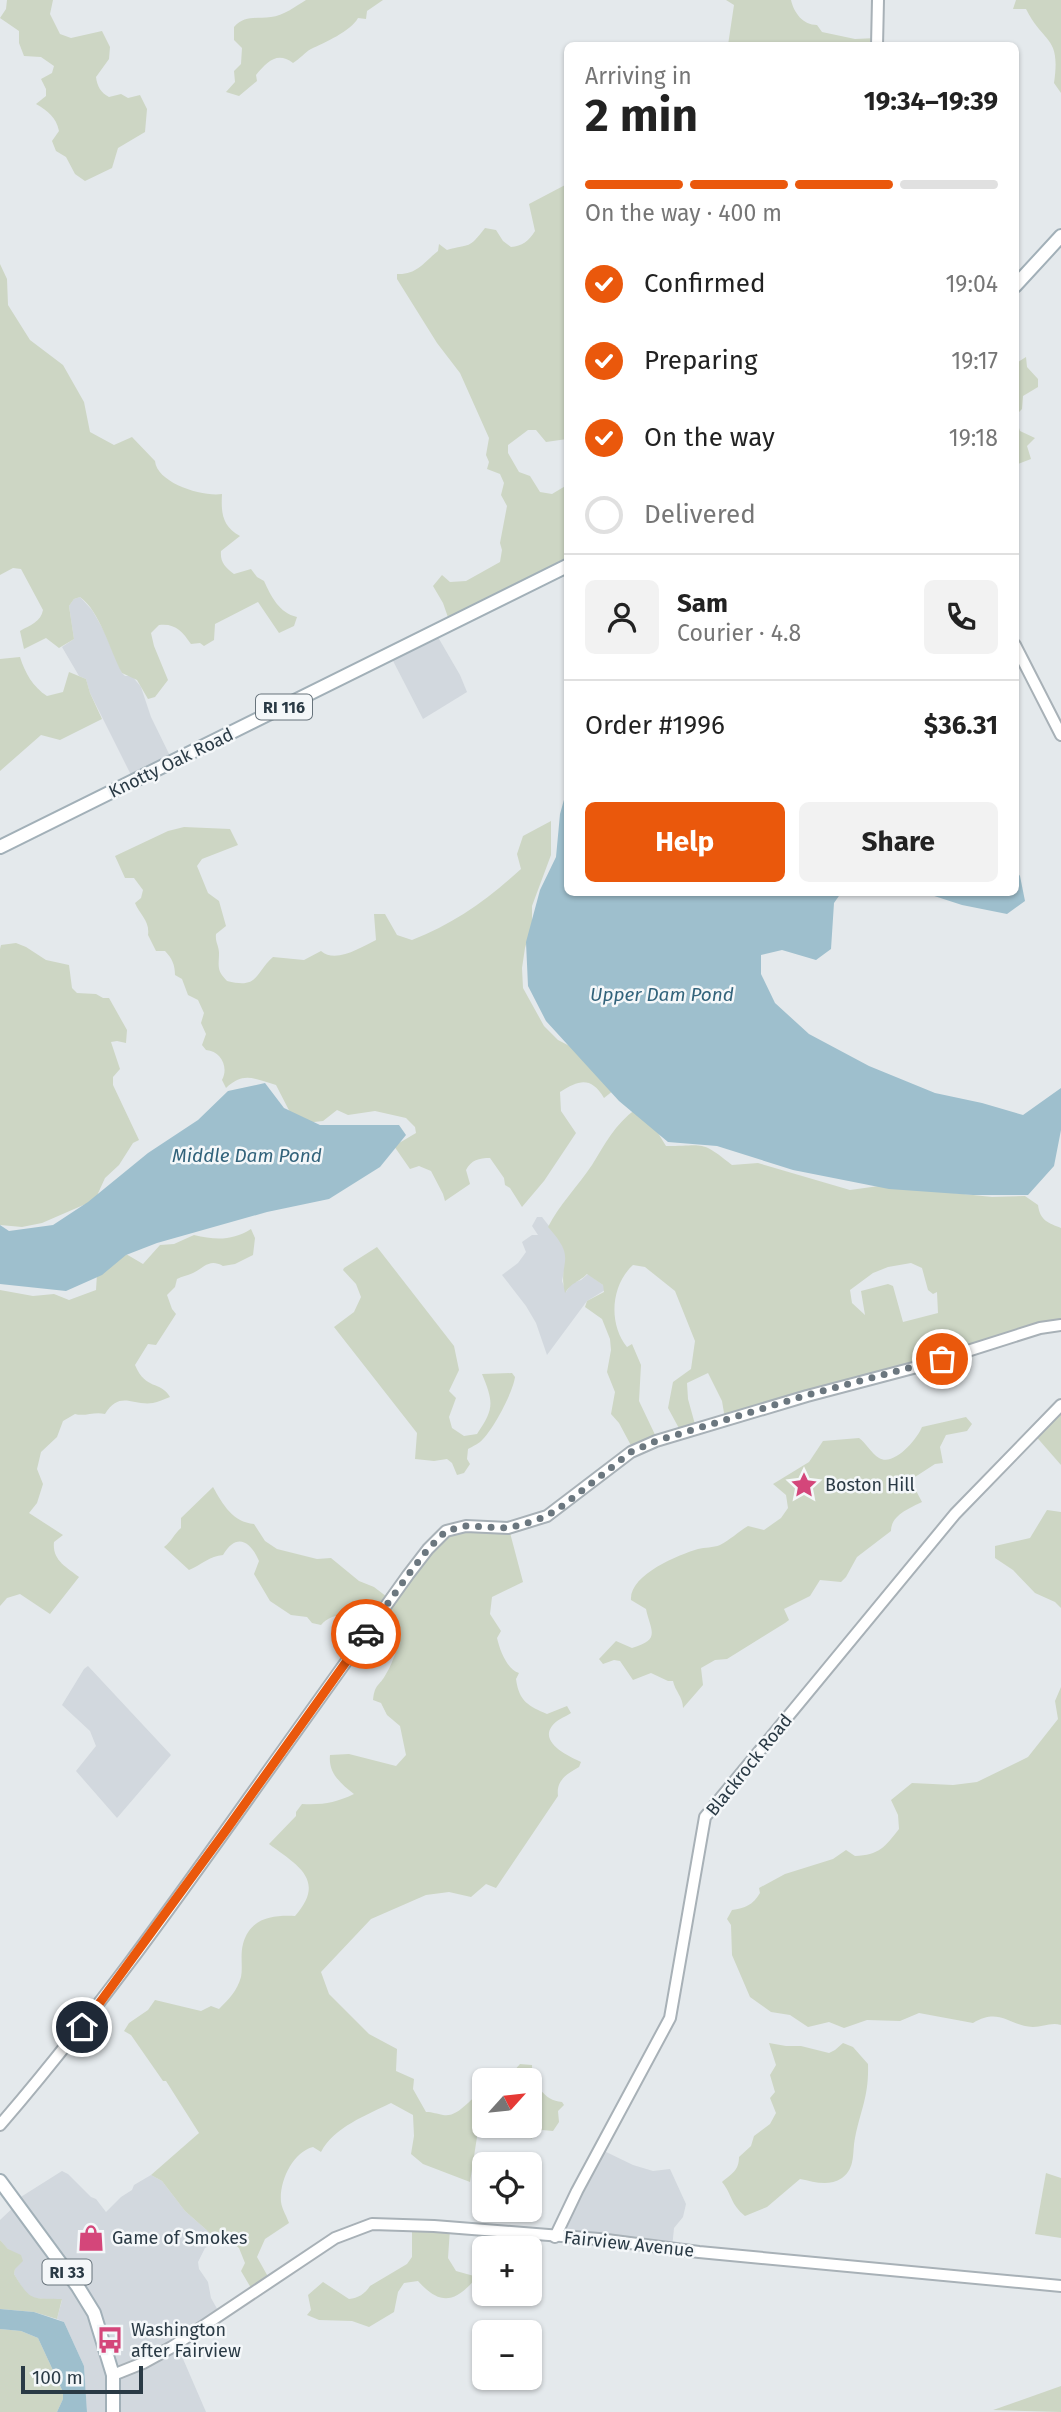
<!DOCTYPE html>
<html lang="en">
<head>
<meta charset="utf-8">
<style>
  :root { --surface:#fff; --page:#f2f2f2; --text:#222; --muted:#767676; --line:#e0e0e0; --accent:#ea580c }
  body { margin:0; font-family:"Fira Sans",sans-serif; background:var(--page); color:var(--text); height:100vh; display:flex; flex-direction:column; font-size:26px; white-space:nowrap }
  * { box-sizing:border-box; margin:0 }
  p { font-size:23px; color:var(--muted) }
  .icon { flex:none; width:38px; height:38px; fill:none; stroke:currentColor; stroke-width:2; stroke-linecap:round; stroke-linejoin:round }
  .map { position:relative; flex:1; overflow:hidden }
  .details { position:absolute; left:564px; top:42px; width:455px; height:854px; display:flex; flex-direction:column; background:var(--surface); border-radius:10px; box-shadow:0 2px 5px #0004 }
  .details>* { flex:none }
  .needle { width:46px; rotate:63deg }
  .controls { position:absolute; left:472px; top:2068px; display:grid; gap:14px }
  .controls a { display:grid; place-items:center; width:70px; height:70px; border-radius:10px; background:var(--surface); box-shadow:0 2px 5px #0004; font-size:35px }
  .scale { position:absolute; left:21px; bottom:18px; width:122px; box-sizing:border-box; padding-left:7px; border:4px solid #2a3a45; border-top:0; font-size:19px; line-height:24px; white-space:nowrap; color:#2a3a45; -webkit-text-stroke:5px #f4f7f9; paint-order:stroke }
  .pin { position:absolute; display:grid; place-items:center; width:60px; height:60px; color:#fff; margin:-30px; border:4px solid #fff; border-radius:50%; box-shadow:0 2px 7px #0007 }
  .courier { position:absolute; display:grid; place-items:center; width:70px; height:70px; margin:-35px; border:5px solid #ea580c; border-radius:50%; background:#fff; color:#222; box-shadow:0 2px 9px #0007 }
  .overview em { font-style:normal; font-weight:700 }
  .overview div { display:flex; flex-direction:column-reverse }
  .overview { display:flex; align-items:center; justify-content:space-between; height:119px; padding:0 21px }
  h1 { font-size:46px; font-weight:700; line-height:52px }
  .bar { display:grid; grid-template-columns:repeat(4,1fr); gap:10px 7px; align-content:center; height:84px; padding:0 21px }
  .bar i { height:9px; border-radius:5px; background:var(--line) }
  .bar .selected { background:var(--accent) }
  .bar p { grid-column:span 4 }
  .line { display:flex; align-items:center; gap:18px; padding:0 21px; border-top:2px solid var(--line) }
  .line div { flex:1 }
  .round { display:grid; place-items:center; flex:none; width:74px; height:74px; border-radius:10px; background:var(--page) }
  ol { padding:0 21px; list-style:none }
  li { display:flex; align-items:center; gap:21px; height:77px }
  li p { margin-inline-start:auto }
  li .icon { padding:7px; border-radius:50%; background:var(--accent); color:#fff; stroke-width:4 }
  li:last-child { color:var(--muted) }
  li i { width:38px; height:38px; border:4px solid var(--line); border-radius:50% }
  .button { display:flex; gap:14px; margin-top:auto; padding:14px 21px }
  .button a { flex:1; height:80px; border-radius:10px; background:var(--accent); color:#fff; font-size:28px; font-weight:700; line-height:80px; text-align:center }
  .button a+a { background:var(--page); color:var(--text) }
  .map>svg:first-child { display:block }
  .built { fill:#d2d8de }
  .green { fill:#cdd6c4; fill-rule:evenodd }
  .water { fill:#9ebfcd }
  .lines { fill:none; stroke-linecap:round; stroke-linejoin:round }
  .secondary-casing { stroke:#a8b1b7; stroke-width:14 }
  .primary-casing { stroke:#a2b0b8; stroke-width:16 }
  .secondary { stroke:#fff; stroke-width:10 }
  .primary { stroke:#fff; stroke-width:12 }
  .done { stroke:#6b777f; stroke-width:7; stroke-dasharray:0 12.6 }
  .route { stroke:#ea580c; stroke-width:9 }
  .labels { text-anchor:middle; stroke-width:5; stroke-linejoin:round; paint-order:stroke }
  .shield { fill:#f4f7f9; stroke:#67737b; stroke-width:2 }
  .shield-label { font-size:16px; font-weight:bold; fill:#2a3a45 }
  .street-label { font-size:18px; fill:#2a3a45; stroke:#f4f7f9 }
  .poi-label { font-size:18px; fill:#2a3a45; stroke:#f4f7f9; text-anchor:start }
  .water-label { font-size:19px; font-style:italic; fill:#32637b; stroke:#f4f7f9 }
</style>
</head>
<body>
<div class="map">
<svg width="1061" height="2412" viewBox="0 0 1061 2412">
  <rect width="100%" height="100%" fill="#e4e9ec"/>
  <g class="built">
    <path d="M80,597l12,13 11,19 19,44 3,3h7l9,11 10,30 22,45 -39,19 -44,-88 -4,-14 -7,-3 -17,-29 12,-8 -5,-33 5,-7z"/>
    <path d="M435,632l25,43 7,17 -44,27 -33,-64z"/>
    <path d="M537,1217h5l18,23 7,16 -5,25 4,11 6,-9 9,-3 7,-6 15,11 2,5 -18,11 -40,54 -11,-32 -10,-17 -24,-31 16,-12 8,-11 -4,-10 10,-7h6l-6,-9z"/>
    <path d="M88,1666l83,89 -54,63 -41,-47 20,-25 -6,-15 -28,-26 22,-36z"/>
    <path d="M600,2149l33,16 20,6 17,-2 16,35 -3,13 -9,11 -2,20 -114,-11z"/>
    <path d="M62,2171l6,3 23,23 5,2 10,13 15,-15 11,-7 2,-5 17,-10 11,6 23,30 34,30 -14,7 -7,14 1,7 9,13 3,16 9,16 -43,31 29,67h-119l-3,-46 -20,-44 -7,-3 5,-19 -30,-2 -6,-4 -12,-20 1,-5 -7,-20 -8,-9v-20l17,-16 -1,-4z"/>
  </g>
  <g class="green">
    <path d="M7,0h46l-3,14 10,20 11,4 31,-7 8,16 -1,12 -13,18c1,9 5,16 13,20l12,-3 7,4 12,-3 7,14 -2,23 -27,16 -6,20 -27,13 -10,-7 -9,-17 -10,-6 -4,-10 7,-10c-3,-14 -11,-20 -23,-27l10,-8v-7l-5,-10 11,-6 2,-7 -13,-9 -17,-1 -5,-13v-12l-19,-13 6,-9z"/>
    <path d="M306,0h77l-16,11 -1,8 -8,-1c-7,13 -34,25 -47,31 -6,3 -11,10 -18,14 -16,-12 -26,-1 -37,12l1,6 -18,15 -13,-4 9,-10 -1,-11 7,-7 1,-16 -8,-8v-13c11,-12 22,-8 37,-10 12,-1 25,-11 35,-17z"/>
    <path d="M726,0h65c3,13 12,25 26,25l5,7 33,7 21,-1v7h-148l6,-40z"/>
    <path d="M1016,0h45v93l-7,-10c7,-48 -10,-38 -28,-74h-13z"/>
    <path d="M567,184v255l-21,3 -10,-12h-8l-20,15v8l11,19 11,4 10,16 12,2 15,-9v81l-117,57 -7,-20 -10,-17 9,-11 8,7 16,-1 34,-19 2,-12 -2,-7 7,-37 -6,-11 3,-12 -4,-9 -13,-5 2,-7 -3,-7 3,-17 -29,-65 -23,-30 -40,-64v-5c20,1 27,-12 41,-23l1,-7 8,6c24,-7 21,0 38,-22l11,2 7,11 8,6c11,-1 18,-6 24,-16l-6,-27z"/>
    <path d="M0,264l7,15 1,26 22,35 33,25 21,37 6,30 24,13 18,-8 23,24c2,22 47,36 67,33 -1,19 0,32 18,42l-19,15c-1,11 4,16 13,23l17,-5 6,8 7,4c7,15 15,32 33,36l-3,9 -15,7 -21,-31 -43,22 -1,16 -10,6 -4,-3 -9,1c-9,-13 -16,-21 -32,-19l-8,8 3,13 14,34 -13,17 -7,2 -11,-19 -15,-7c-12,-22 -22,-62 -42,-76l-6,2 -5,7 5,33 -15,9 -13,-10 -22,11 -4,-18c10,-6 21,-9 23,-21l-22,-41 -8,-1 -13,7z"/>
    <path d="M1026,357l1,10 11,12v8l-15,9 -1,13 -7,7 5,15 15,7 -8,8 4,13 -16,6v-101z"/>
    <path d="M20,657c5,16 13,30 27,39l16,-4 6,-20 17,7 4,14 12,26 -42,21 -19,-5 -41,36v-112z"/>
    <path d="M551,821v34l-19,51v19l-7,23 -3,20 1,20 21,38 14,14 27,14 29,36 -10,8c-13,-22 -25,-18 -44,-6l1,19 15,22 -32,48 -22,26 -12,-19 -5,-3 -1,-7 -14,-20c-11,0 -19,2 -24,12l4,14 -25,17 -2,-7 -12,-23 -12,-5 -9,3 -16,-23 22,-13 -1,-6 -9,-9 -31,-7 -27,4 -11,-5 -14,11 -27,3 -20,-39c-22,-6 -32,-14 -50,3l-4,-8c7,-13 -1,-29 -16,-30l-4,-5 4,-11 -5,-11 3,-10 -6,-13 -10,-5 -6,-16 -7,-4c0,-10 -3,-17 -10,-24h-9l-8,-16c2,-14 -8,-20 -13,-32l6,-5 2,-8 -9,-12h-9l-10,-22 53,-25 16,-4 46,2 8,16 -36,14 -5,7 11,27 11,8 7,25 -10,8c-1,8 3,12 3,19 0,13 -3,17 8,28 32,8 27,-7 46,-24l31,3 17,-9c15,13 40,-4 55,-11l-2,-26h11l12,21 15,5c42,-16 76,-41 109,-71l-4,-15 6,-18z"/>
    <path d="M16,943l10,4 20,13 23,5 3,23 5,5 19,1 7,4h6l18,32 -1,13 -9,-2 -6,1 9,27 -7,8v8l26,55 -6,3 -14,22 -14,13 -10,22 -53,23 -20,4 -22,-2v-276l1,-4z"/>
    <path d="M636,1109l14,11 16,26c38,0 34,-7 66,19l26,-2 92,27 29,-4 17,1 96,10 33,-1 13,9c2,16 11,18 23,23v97l-336,94 -3,-18 -14,-28 -21,10 1,16 8,29 -15,4 -13,-24 5,-26 18,-13 4,-28 -20,-50 -30,-24 -12,-2c-22,20 -25,59 -6,82l5,-3 9,21 -2,36 19,40 -24,10 -15,-28 -8,-9 4,-22 -8,-20 4,-22 -1,-11 -8,-20 -17,-12 2,-6 17,-9 -1,-7 -16,-11c-9,9 -14,7 -22,19 -8,-33 14,-32 -17,-66 11,-22 30,-41 44,-62 13,-21 23,-41 44,-56zM911,1263l11,5 6,22 5,4 4,-2 1,21 -35,9 -10,-36 -5,-2 -27,7 4,24 -13,-12 -2,-13 23,-17 15,-6z"/>
    <path d="M251,1229l4,9 -2,17 -18,9 -12,2c-14,-8 -19,2 -30,7 -6,3 -11,3 -16,6l-2,8 -8,8 5,14 4,5 -20,31 -8,-1 -13,21c11,26 25,15 35,32 -6,2 -12,5 -17,6 -21,3 -33,-13 -48,11 -11,-3 -20,3 -30,0l-12,7 -6,16 -16,15 -4,17 6,15 -6,19 -8,10 34,22 -9,7c-2,18 12,25 25,35l-29,37 -30,-20 -13,4 -7,8v-316l33,6 21,-2 15,6 27,-10 1,-16 29,-20 17,10 17,-19 14,-1 20,-9c21,5 38,6 57,-6z"/>
    <path d="M377,1247l77,99 5,24 -10,21 7,7 -7,19 3,11 12,8 13,-2c17,-25 17,-31 5,-60l30,-1 3,4c-2,15 -21,51 -32,62 -4,5 -10,7 -15,10l-1,10 3,5 -6,9 -7,2 -5,-12 -5,-4 -13,2 -19,-2 2,-26 -83,-106 20,-15 7,-15 -5,-13 -13,-14 1,-2z"/>
    <path d="M1061,1405v60l-28,-32z"/>
    <path d="M966,1417l6,7 -5,7 -21,4 -6,12 3,16 -8,1 -20,13 -2,8 9,17c-12,6 -31,13 -31,29l-34,26 -11,20 -5,5 -21,-2 -10,16 -26,13 5,11 -4,3 -58,36 -12,1 -14,8 2,17 -20,23c0,-11 -8,-17 -10,-27h-5l-17,-8 -18,7 -13,-19 -6,-1 -11,4 -4,-5 17,-18 16,7c29,-9 19,-16 14,-39l-15,-9c-2,-25 47,-45 67,-51 7,-2 15,-1 22,-4 10,-5 18,-13 28,-19l16,4 17,-12 7,-10 -2,-13 -13,-11 36,-22 14,-21 36,-3c7,5 12,15 20,20 15,9 38,-19 43,-31z"/>
    <path d="M213,1487c10,18 20,35 41,37l11,17 12,8 40,10 14,-1 28,23 15,6 17,13 56,-69 62,-2 14,53 -31,15 -2,17 11,17 -4,7c3,13 10,31 22,35l-3,6c3,23 13,27 31,35l20,-8 4,7c-6,4 -15,7 -19,13 -13,17 18,31 29,36l-2,5c-12,7 -23,13 -21,29l-62,92 -10,-4 -15,13 -22,-5 -23,3 -55,24 -50,53 8,22 40,40 28,15 -1,22 18,8 -1,10 13,23c7,0 11,2 17,3 17,3 28,-20 42,-24v26l-10,6 2,14 -7,45 -47,-18 -12,-10 3,-18 -1,-21 -22,-12c-24,12 -57,24 -70,49l-8,-5c-20,5 -34,34 -32,55 1,7 6,15 8,21l-24,16 -8,18 14,25 -17,11 -13,-22 4,-8 -6,-15 -7,-6 -13,-1 -34,-30 -23,-30 -11,-6 48,-42 -33,-52h-3l-32,-46 -7,-4 5,-8 19,-13 7,-10 46,11 10,-5 8,3c10,-10 18,-18 22,-32 2,-10 -1,-22 2,-33 7,-26 29,-29 52,-28 32,-36 2,-51 -26,-72l27,-28v-4l6,-8c21,1 33,-1 52,-10 -13,-10 -26,-21 -24,-39l19,-1 47,12 10,-11 -6,-29 -13,-11 -6,-12 -8,-3c2,-17 6,-13 13,-26 4,-6 7,-15 10,-22l-6,-14 -15,-12 -6,3c-15,-12 -32,-21 -48,-4l-9,-2 -5,-6 -16,-2 -21,-14 -16,-27 5,-13c-9,-21 -23,-28 -36,-6 -13,1 -22,10 -34,15l-25,-23c8,-6 10,-13 17,-19v-10z"/>
    <path d="M1047,1510l14,2v96l-6,-6 -20,-9 -22,-23 -18,-12v-12l35,-8z"/>
    <path d="M1061,1687v338c-10,-3 -18,2 -28,2 -24,-1 -33,-20 -60,-4l-54,-10 -19,8 -33,-1 -23,8 -15,-6 -21,5 -18,-12 -19,-3 -21,-15 -18,-42 -1,-30 -4,-6 5,-9c13,-2 21,-5 28,-17l-1,-5 26,-14 48,-15 13,-9 9,6c24,-1 30,-9 44,-27l-1,-14 -7,-15 21,-17 41,2 24,-3 51,-25 30,-38 -3,-18z"/>
    <path d="M769,2043l17,3h15l28,7 6,-3 8,-7 10,4 15,17c1,32 -7,45 -13,74 -3,14 1,30 -13,40 -14,9 -27,4 -42,1l-33,28 -22,9c-15,-12 -12,-20 -23,-34 9,-8 17,-11 17,-25l12,-11 3,-10 16,-12 6,-11 -6,-15 5,-6 -5,-17 6,-10z"/>
    <path d="M520,2064l12,1c0,17 12,36 30,37l2,3 -6,6 1,11 -6,9 -11,-1 -11,9 -5,-13h4v-45h-25z"/>
    <path d="M1046,2173l15,5v60l-26,-4z"/>
    <path d="M412,2225l38,4 -2,29 8,13 18,5 6,-2c-22,25 -36,36 -62,7l-14,2 -6,9 -4,20 -25,15 -17,-6 -33,-1 -12,-5 4,-5 -3,-15 15,-13 26,17c9,-1 16,-5 21,-13l37,-22 5,-7z"/>
    <path d="M0,2240l8,9 13,6 2,6 -8,8 -1,5c17,28 17,24 48,25l-5,20 -23,-7 -34,-3z"/>
    <path d="M0,2329l21,2 17,7 25,54v7l-6,13h-57z"/>
    <path d="M1061,2386v26l-68,-2 3,-1z"/>
  </g>
  <g class="water">
    <path d="M567,789v103l274,1 -7,10 -3,46 -15,11 -34,-10 -21,5v19l14,29 34,31 60,32 66,27 47,10 41,12 38,-27v42l-7,36 -26,29h-55l-84,-6 -96,-19 -76,-24 -49,-4 -49,-41 -73,-80 -18,-35 -2,-44 14,-52 16,-33 4,-43z"/>
    <path d="M1015,869l5,7 5,25 -18,13 -45,-9 -37,-12h-52l142,-1z"/>
    <path d="M265,1083l19,25 36,17h79l7,10 -26,32 -51,32 -62,13 -110,31 -31,12 -24,20 -36,16 -66,-7v-59l9,6 44,-6 35,-23 60,-49 50,-33 30,-29z"/>
    <path d="M0,2309l34,3 30,10 20,44 3,46h-30l6,-13v-7l-25,-54 -17,-7 -21,-2z"/>
  </g>
  <g class="lines">
    <defs>
      <g id="secondary">
        <path d="M877,46l1,-46"/>
        <path d="M1015,645l46,90"/>
        <path d="M0,2125c95,-110 179,-229 263,-347 48,-68 97,-135 145,-203l20,-26 18,-18 20,-5 42,2 39,-12 84,-64 25,-11 151,-45 110,-29 123,-39 21,-3"/>
        <path d="M555,2237l22,-46 93,-173 35,-201 250,-303 106,-109"/>
        <path d="M113,2375l30,-12 29,-16 163,-109 37,-14 62,2 165,13 100,13 362,34"/>
      </g>
      <g id="primary">
        <path d="M1015,286l46,-50"/>
        <path d="M0,847l567,-281"/>
        <path d="M0,2181l78,106 16,26 19,62v37"/>
      </g>
    </defs>
    <use href="#secondary" class="secondary-casing"/>
    <use href="#primary" class="primary-casing"/>
    <use href="#secondary" class="secondary"/>
    <use href="#primary" class="primary"/>
  </g>
  <g class="lines">
    <path class="done" d="M366,1634l42,-59 20,-26 18,-18 20,-5 42,2 23,-6 16,-6 18,-12 66,-52 25,-11 151,-46 135,-36"/>
    <path class="route" d="M82,2027l145,-198 139,-195"/>
  </g>
  <defs>
    <symbol id="sight-bare" viewBox="-9 -9 18 18"><path d="M0-6L1.8-2.2L6-1.7L2.9 1.2L3.7 5.4L0 3.3L-3.7 5.4L-2.9 1.2L-6-1.7L-1.8-2.2Z" fill="#d4467a" stroke="#f4f7f9" stroke-width="2.5" paint-order="stroke"/></symbol>
    <symbol id="shop-bare" viewBox="-9 -9 18 18"><path d="M-5-2.5h2.3a2.7 3.5 0 0 1 5.4 0H5L5.5 6h-11ZM-1.5-2.5h3a1.5 2.3 0 0 0-3 0Z" fill="#d4467a" stroke="#f4f7f9" stroke-width="2.5" paint-order="stroke"/></symbol>
    <symbol id="bus-bare" viewBox="-9 -9 18 18"><path d="M-5-6H5V4H4V6H2V4H-2V6H-4V4H-5ZM-3.5-4V0h7V-4ZM-3.5 1.2v1.5H-2V1.2ZM2 1.2v1.5H3.5V1.2Z" fill="#d4467a" stroke="#f4f7f9" stroke-width="2.5" paint-order="stroke"/></symbol>
  </defs>
  <g fill-rule="evenodd">
    <use href="#sight-bare" x="785" y="1466" width="38" height="38"/>
    <use href="#shop-bare" x="72" y="2219" width="38" height="38"/>
    <use href="#bus-bare" x="91" y="2321" width="38" height="38"/>
  </g>
  <g class="labels">
    <g class="shield">
      <rect x="256" y="694.5" width="56" height="25" rx="5"/>
      <rect x="42.5" y="2259.5" width="49" height="25" rx="5"/>
    </g>
    <g class="shield-label">
      <text x="284" y="713">RI 116</text>
      <text x="67" y="2278">RI 33</text>
    </g>
    <g class="street-label">
      <text transform="translate(171 763) rotate(-26)" y="6">Knotty Oak Road</text>
      <text transform="translate(749 1765) rotate(-51)" y="6">Blackrock Road</text>
      <text transform="translate(629 2244) rotate(6)" y="6">Fairview Avenue</text>
    </g>
    <g class="poi-label">
      <text x="825" y="1491">Boston Hill</text>
      <text x="112" y="2244">Game of Smokes</text>
      <text x="131" y="2336">Washington<tspan x="131" dy="21">after Fairview</tspan></text>
    </g>
    <g class="water-label">
      <text x="662" y="1001">Upper Dam Pond</text>
      <text x="247" y="1162">Middle Dam Pond</text>
    </g>
  </g>
</svg>
<div class="controls">
<a><svg class="needle" viewBox="-14 -14 28 28"><path d="M0-13l5 13h-10z" fill="#e53935"/><path d="M0 13l5-13h-10z" fill="#767676"/></svg></a>
<a><svg class="icon" aria-label="locate" viewBox="0 0 24 24"><circle cx="12" cy="12" r="6"/><path d="M12 2v4M12 18v4M2 12h4M18 12h4"/></svg></a>
<a>+</a>
<a>−</a>
</div>
<div class="scale">100 m</div>
<div class="pin" style="left:942px;top:1359px;background:#ea580c"><svg class="icon" aria-label="bag" viewBox="0 0 24 24"><path d="M5 8h14l-1 12H6zM9 8a3 3 0 0 1 6 0"/></svg></div>
<div class="pin" style="left:82px;top:2027px;background:#1f2937"><svg class="icon" aria-label="home" viewBox="0 0 24 24"><path d="M3 11l9-7 9 7M6 9v11h12V9"/></svg></div>
<div class="courier" style="left:366px;top:1634px"><svg class="icon" aria-label="car" viewBox="0 0 24 24"><path d="M5 17H2v-5l4-1 3-4h7l3 4 3 1v5h-3M9 17h6M6 11h13"/><circle cx="7" cy="17" r="2"/><circle cx="17" cy="17" r="2"/></svg></div>
<section class="details">
<div class="overview"><div><h1>2 min</h1><p>Arriving in</p></div><em>19:34–19:39</em></div>
<div class="bar"><i class="selected"></i><i class="selected"></i><i class="selected"></i><i></i><p>On the way · 400 m</p></div>
<ol>
<li><svg class="icon" aria-label="check" viewBox="0 0 24 24"><path d="M5 12l5 5 9-10"/></svg>Confirmed<p>19:04</p></li>
<li><svg class="icon" aria-label="check" viewBox="0 0 24 24"><path d="M5 12l5 5 9-10"/></svg>Preparing<p>19:17</p></li>
<li><svg class="icon" aria-label="check" viewBox="0 0 24 24"><path d="M5 12l5 5 9-10"/></svg>On the way<p>19:18</p></li>
<li><i></i>Delivered</li>
</ol>
<div class="line" style="height:126px"><a class="round"><svg class="icon" aria-label="person" viewBox="0 0 24 24"><circle cx="12" cy="8" r="4"/><path d="M4 21q1-7 8-7t8 7"/></svg></a><div><b>Sam</b><p>Courier · 4.8</p></div><a class="round"><svg class="icon" aria-label="phone" viewBox="0 0 24 24"><path d="M5 4h4l2 5-3 2q2 4 5 5l2-3 5 2v4C11 20 4 13 5 4z"/></svg></a></div>
<div class="line" style="height:91px"><div>Order #1996</div><b>$36.31</b></div>
<div class="button"><a>Help</a><a>Share</a></div>
</section>
</div>
</body>
</html>
